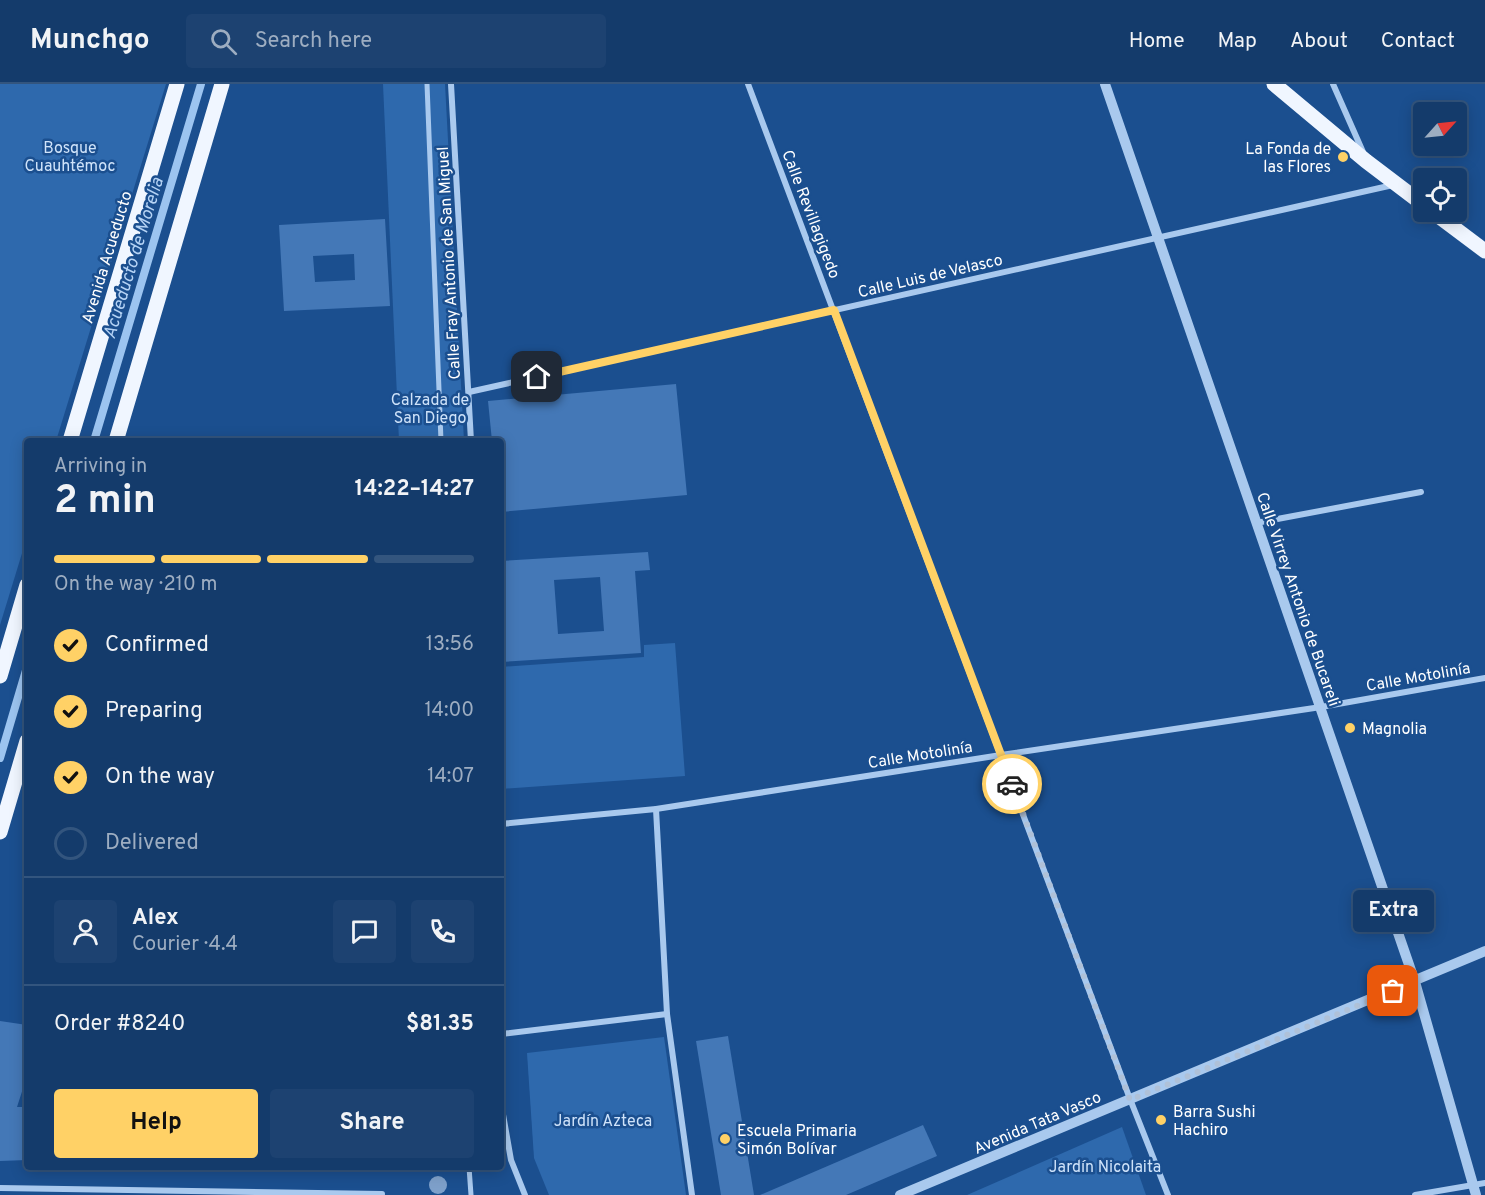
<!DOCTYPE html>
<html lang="en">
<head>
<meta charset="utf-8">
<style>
  :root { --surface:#143b6b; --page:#1d4271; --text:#f1f3f6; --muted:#9dadc1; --line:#33557e; --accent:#ffd166 }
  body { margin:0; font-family:Overpass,sans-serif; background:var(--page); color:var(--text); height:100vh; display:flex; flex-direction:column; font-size:22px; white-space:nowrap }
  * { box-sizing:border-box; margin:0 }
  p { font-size:20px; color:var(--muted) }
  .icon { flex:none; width:33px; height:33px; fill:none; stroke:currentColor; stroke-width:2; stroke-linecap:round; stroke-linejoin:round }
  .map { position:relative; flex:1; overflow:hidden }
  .details { position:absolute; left:24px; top:354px; width:480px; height:732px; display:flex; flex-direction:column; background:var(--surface); border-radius:6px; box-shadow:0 3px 15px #0003,0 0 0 2px var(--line) }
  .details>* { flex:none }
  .needle { width:39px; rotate:63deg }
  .tools { position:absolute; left:1413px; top:18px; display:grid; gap:12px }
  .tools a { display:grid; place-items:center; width:54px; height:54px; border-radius:6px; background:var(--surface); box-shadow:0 3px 15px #0003,0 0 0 2px var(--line); font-size:30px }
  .pin { position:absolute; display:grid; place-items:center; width:51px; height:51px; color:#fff; margin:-26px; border-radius:12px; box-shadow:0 3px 9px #0006 }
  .courier { position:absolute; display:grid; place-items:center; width:60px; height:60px; margin:-30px; border:4px solid #ffd166; border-radius:50%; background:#fff; color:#222; box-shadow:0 2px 8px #0007 }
  .bubble { position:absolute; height:42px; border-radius:6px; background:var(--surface); box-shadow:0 3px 15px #0003,0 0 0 2px var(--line); font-size:20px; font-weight:700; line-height:42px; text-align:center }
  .summary em { font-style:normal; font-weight:700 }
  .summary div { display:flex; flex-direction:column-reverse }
  .summary { display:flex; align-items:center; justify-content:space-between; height:102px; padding:0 30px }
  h1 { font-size:39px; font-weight:700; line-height:45px }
  .bar { display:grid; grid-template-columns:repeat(4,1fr); gap:9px 6px; align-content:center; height:72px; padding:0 30px }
  .bar i { height:8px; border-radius:4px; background:var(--line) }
  .bar .current { background:var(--accent) }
  .bar p { grid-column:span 4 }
  .line { display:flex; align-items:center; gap:15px; padding:0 30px; border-top:2px solid var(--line) }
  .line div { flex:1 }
  .round { display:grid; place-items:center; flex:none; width:63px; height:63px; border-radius:6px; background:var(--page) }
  ol { padding:0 30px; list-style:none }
  li { display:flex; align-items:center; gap:18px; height:66px }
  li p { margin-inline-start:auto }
  li .icon { padding:6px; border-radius:50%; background:var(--accent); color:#111; stroke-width:4 }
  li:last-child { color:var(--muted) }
  li i { width:33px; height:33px; border:3px solid var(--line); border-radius:50% }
  .cta { display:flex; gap:12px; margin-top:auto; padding:12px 30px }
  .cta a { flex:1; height:69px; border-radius:6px; background:var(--accent); color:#111; font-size:24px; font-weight:700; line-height:69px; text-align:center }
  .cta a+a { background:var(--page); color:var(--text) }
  header { display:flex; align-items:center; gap:36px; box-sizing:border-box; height:84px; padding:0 30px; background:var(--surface); border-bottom:2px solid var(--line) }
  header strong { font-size:28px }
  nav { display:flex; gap:33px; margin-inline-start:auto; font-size:21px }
  .search { width:420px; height:54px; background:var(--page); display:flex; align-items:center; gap:15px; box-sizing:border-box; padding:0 21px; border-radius:6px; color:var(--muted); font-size:22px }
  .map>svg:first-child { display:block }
  .green { fill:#2e69ad }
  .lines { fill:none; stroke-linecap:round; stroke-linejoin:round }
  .stream { stroke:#9cc4f0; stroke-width:8 }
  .building { fill:#4478b7; fill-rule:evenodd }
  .pedestrian { stroke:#a9c9ee; stroke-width:5 }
  .minor { stroke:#a9c9ee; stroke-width:6 }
  .tertiary { stroke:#a9c9ee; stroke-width:10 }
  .primary { stroke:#f0f6ff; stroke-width:15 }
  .tree { fill:#7ea0ca }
  .done { stroke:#afc1d8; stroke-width:6; stroke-dasharray:0 10.8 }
  .route { stroke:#ffd166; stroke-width:8 }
  .poi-dot { fill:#ffd166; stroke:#1b4f8f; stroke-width:2 }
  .labels { text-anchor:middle; stroke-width:5; stroke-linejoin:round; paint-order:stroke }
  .park-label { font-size:16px; fill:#cfe3fa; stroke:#1b4f8f }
  .poi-label { font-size:16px; fill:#fff; stroke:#1b4f8f; text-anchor:start }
  .street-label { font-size:16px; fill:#fff; stroke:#1b4f8f }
  .water-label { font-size:18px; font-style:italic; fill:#b5d3f5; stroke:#1b4f8f }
</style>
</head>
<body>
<header>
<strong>Munchgo</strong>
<div class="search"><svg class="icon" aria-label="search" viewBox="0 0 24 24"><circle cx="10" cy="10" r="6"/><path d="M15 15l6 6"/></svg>Search here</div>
<nav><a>Home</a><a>Map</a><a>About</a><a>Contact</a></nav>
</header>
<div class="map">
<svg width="1485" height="1111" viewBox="0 0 1485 1111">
  <rect width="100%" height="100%" fill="#1b4f8f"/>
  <g class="green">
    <path d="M0,0h166l-110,357h-29v96l-27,88z"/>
    <path d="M383,0h62l19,357h-65z"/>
    <path d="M675,559l10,133 -184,13v-122l143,-10v-12z"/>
    <path d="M664,953l22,158h-137l-15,-37 -7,-105z"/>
    <path d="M1122,1043l24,68h-179z"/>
  </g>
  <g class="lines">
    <g class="stream">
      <path d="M94,357l107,-357"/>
      <path d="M0,674l27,-91"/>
    </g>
  </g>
  <g class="building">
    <path d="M385,135l5,87 -106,5 -5,-86zM354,170l1,26 -40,2 -2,-26z"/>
    <path d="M676,300l11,111 -186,17v-71h-9l-4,-40z"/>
    <path d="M648,468l2,18 -15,1 6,82 -140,9v-101zM600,493l4,54 -46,3 -4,-54z"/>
    <path d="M0,937l27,4v51l-10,31h10v53l-27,1z"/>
    <path d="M728,952l26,159h-33l-25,-154z"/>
    <path d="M923,1041l14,31 -91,39h-86z"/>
  </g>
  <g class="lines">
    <g class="pedestrian">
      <path d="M427,0l14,357"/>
      <path d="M469,1083l2,28"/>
    </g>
    <g class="minor">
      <path d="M451,0l20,357"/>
      <path d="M748,0l382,1015 38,96"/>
      <path d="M1333,0l30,68"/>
      <path d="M469,308l924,-207"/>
      <path d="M1256,439l165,-31"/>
      <path d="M656,725l11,205 25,181"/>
      <path d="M501,740l155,-15 345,-54 320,-48 164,-29"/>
      <path d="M501,950l166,-20"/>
      <path d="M501,1019l10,57 14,35"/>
      <path d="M0,1104l382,6"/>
      <path d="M1415,1111l70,-12"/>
    </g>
    <g class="tertiary">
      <path d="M1105,0l310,898 61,213"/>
      <path d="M900,1111l585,-244"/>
    </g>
    <g class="primary">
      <path d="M1274,0l92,77 58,44"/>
      <path d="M1433,128l52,39"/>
      <path d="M70,357l107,-357"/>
      <path d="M116,357l106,-357"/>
      <path d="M0,592l27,-91"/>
      <path d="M0,748l27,-91"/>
    </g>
  </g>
  <circle class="tree" cx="438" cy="1101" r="9"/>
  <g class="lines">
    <path class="done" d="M1012,700l118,316 263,-109"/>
    <path class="route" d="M537,293l297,-67 178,474"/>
  </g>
  <g class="poi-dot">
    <circle cx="1343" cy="73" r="6"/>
    <circle cx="1350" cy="644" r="6"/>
    <circle cx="1161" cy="1036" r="6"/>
    <circle cx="725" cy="1055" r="6"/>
  </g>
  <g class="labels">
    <g class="park-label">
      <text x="70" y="69">Bosque<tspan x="70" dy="18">Cuauhtémoc</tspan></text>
      <text x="430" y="321">Calzada de<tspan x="430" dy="18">San Diego</tspan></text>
      <text x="603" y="1042">Jardín Azteca</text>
      <text x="1105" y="1088">Jardín Nicolaita</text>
    </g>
    <g class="poi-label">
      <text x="1331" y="70" text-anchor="end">La Fonda de<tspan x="1331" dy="18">las Flores</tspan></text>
      <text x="1362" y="650">Magnolia</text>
      <text x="1173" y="1033">Barra Sushi<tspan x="1173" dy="18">Hachiro</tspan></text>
      <text x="737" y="1052">Escuela Primaria<tspan x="737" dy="18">Simón Bolívar</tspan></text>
    </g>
    <g class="street-label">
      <text transform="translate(812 130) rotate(69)" y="6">Calle Revillagigedo</text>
      <text transform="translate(106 173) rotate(-73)" y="6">Avenida Acueducto</text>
      <text transform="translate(448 179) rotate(-93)" y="6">Calle Fray Antonio de San Miguel</text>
      <text transform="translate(930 191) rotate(-13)" y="6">Calle Luis de Velasco</text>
      <text transform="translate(1299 515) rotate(71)" y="6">Calle Virrey Antonio de Bucareli</text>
      <text transform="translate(1418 592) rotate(-10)" y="6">Calle Motolinía</text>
      <text transform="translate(920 670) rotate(-9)" y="6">Calle Motolinía</text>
      <text transform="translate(1037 1038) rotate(-23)" y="6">Avenida Tata Vasco</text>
    </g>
    <g class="water-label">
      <text transform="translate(133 174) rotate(-73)" y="6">Acueducto de Morelia</text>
    </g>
  </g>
</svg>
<div class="tools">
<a><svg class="needle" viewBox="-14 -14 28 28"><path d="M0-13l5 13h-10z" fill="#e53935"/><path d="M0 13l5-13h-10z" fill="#9dadc1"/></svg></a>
<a><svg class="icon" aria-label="locate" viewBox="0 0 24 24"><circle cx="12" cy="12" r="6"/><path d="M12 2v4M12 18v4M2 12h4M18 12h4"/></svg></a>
</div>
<div class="pin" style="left:1393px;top:907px;background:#ea580c"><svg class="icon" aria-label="bag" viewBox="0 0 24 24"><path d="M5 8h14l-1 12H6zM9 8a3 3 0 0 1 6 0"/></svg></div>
<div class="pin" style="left:537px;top:293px;background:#1f2937"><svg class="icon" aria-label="home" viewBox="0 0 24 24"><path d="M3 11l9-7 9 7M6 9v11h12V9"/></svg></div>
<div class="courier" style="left:1012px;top:700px"><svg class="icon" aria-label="car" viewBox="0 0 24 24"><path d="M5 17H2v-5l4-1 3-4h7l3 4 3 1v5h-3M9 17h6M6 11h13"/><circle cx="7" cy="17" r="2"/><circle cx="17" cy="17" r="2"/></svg></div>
<div class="bubble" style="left:1353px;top:806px;width:81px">Extra</div>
<section class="details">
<div class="summary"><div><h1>2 min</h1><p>Arriving in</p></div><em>14:22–14:27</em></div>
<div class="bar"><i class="current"></i><i class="current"></i><i class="current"></i><i></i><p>On the way · 210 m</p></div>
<ol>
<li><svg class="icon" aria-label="check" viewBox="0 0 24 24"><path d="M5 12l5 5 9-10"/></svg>Confirmed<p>13:56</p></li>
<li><svg class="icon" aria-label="check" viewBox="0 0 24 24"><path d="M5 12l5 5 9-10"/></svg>Preparing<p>14:00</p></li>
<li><svg class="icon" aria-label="check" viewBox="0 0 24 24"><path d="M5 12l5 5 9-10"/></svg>On the way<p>14:07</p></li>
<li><i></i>Delivered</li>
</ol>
<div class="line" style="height:108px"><a class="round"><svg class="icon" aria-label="person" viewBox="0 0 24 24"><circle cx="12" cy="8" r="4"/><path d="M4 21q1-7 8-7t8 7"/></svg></a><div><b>Alex</b><p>Courier · 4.4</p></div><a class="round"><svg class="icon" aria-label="chat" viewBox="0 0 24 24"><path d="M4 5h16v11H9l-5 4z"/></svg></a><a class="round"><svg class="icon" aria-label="phone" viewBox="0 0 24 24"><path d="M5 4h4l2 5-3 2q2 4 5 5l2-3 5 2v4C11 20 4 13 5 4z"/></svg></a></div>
<div class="line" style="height:78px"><div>Order #8240</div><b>$81.35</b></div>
<div class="cta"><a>Help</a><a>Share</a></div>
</section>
</div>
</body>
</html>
